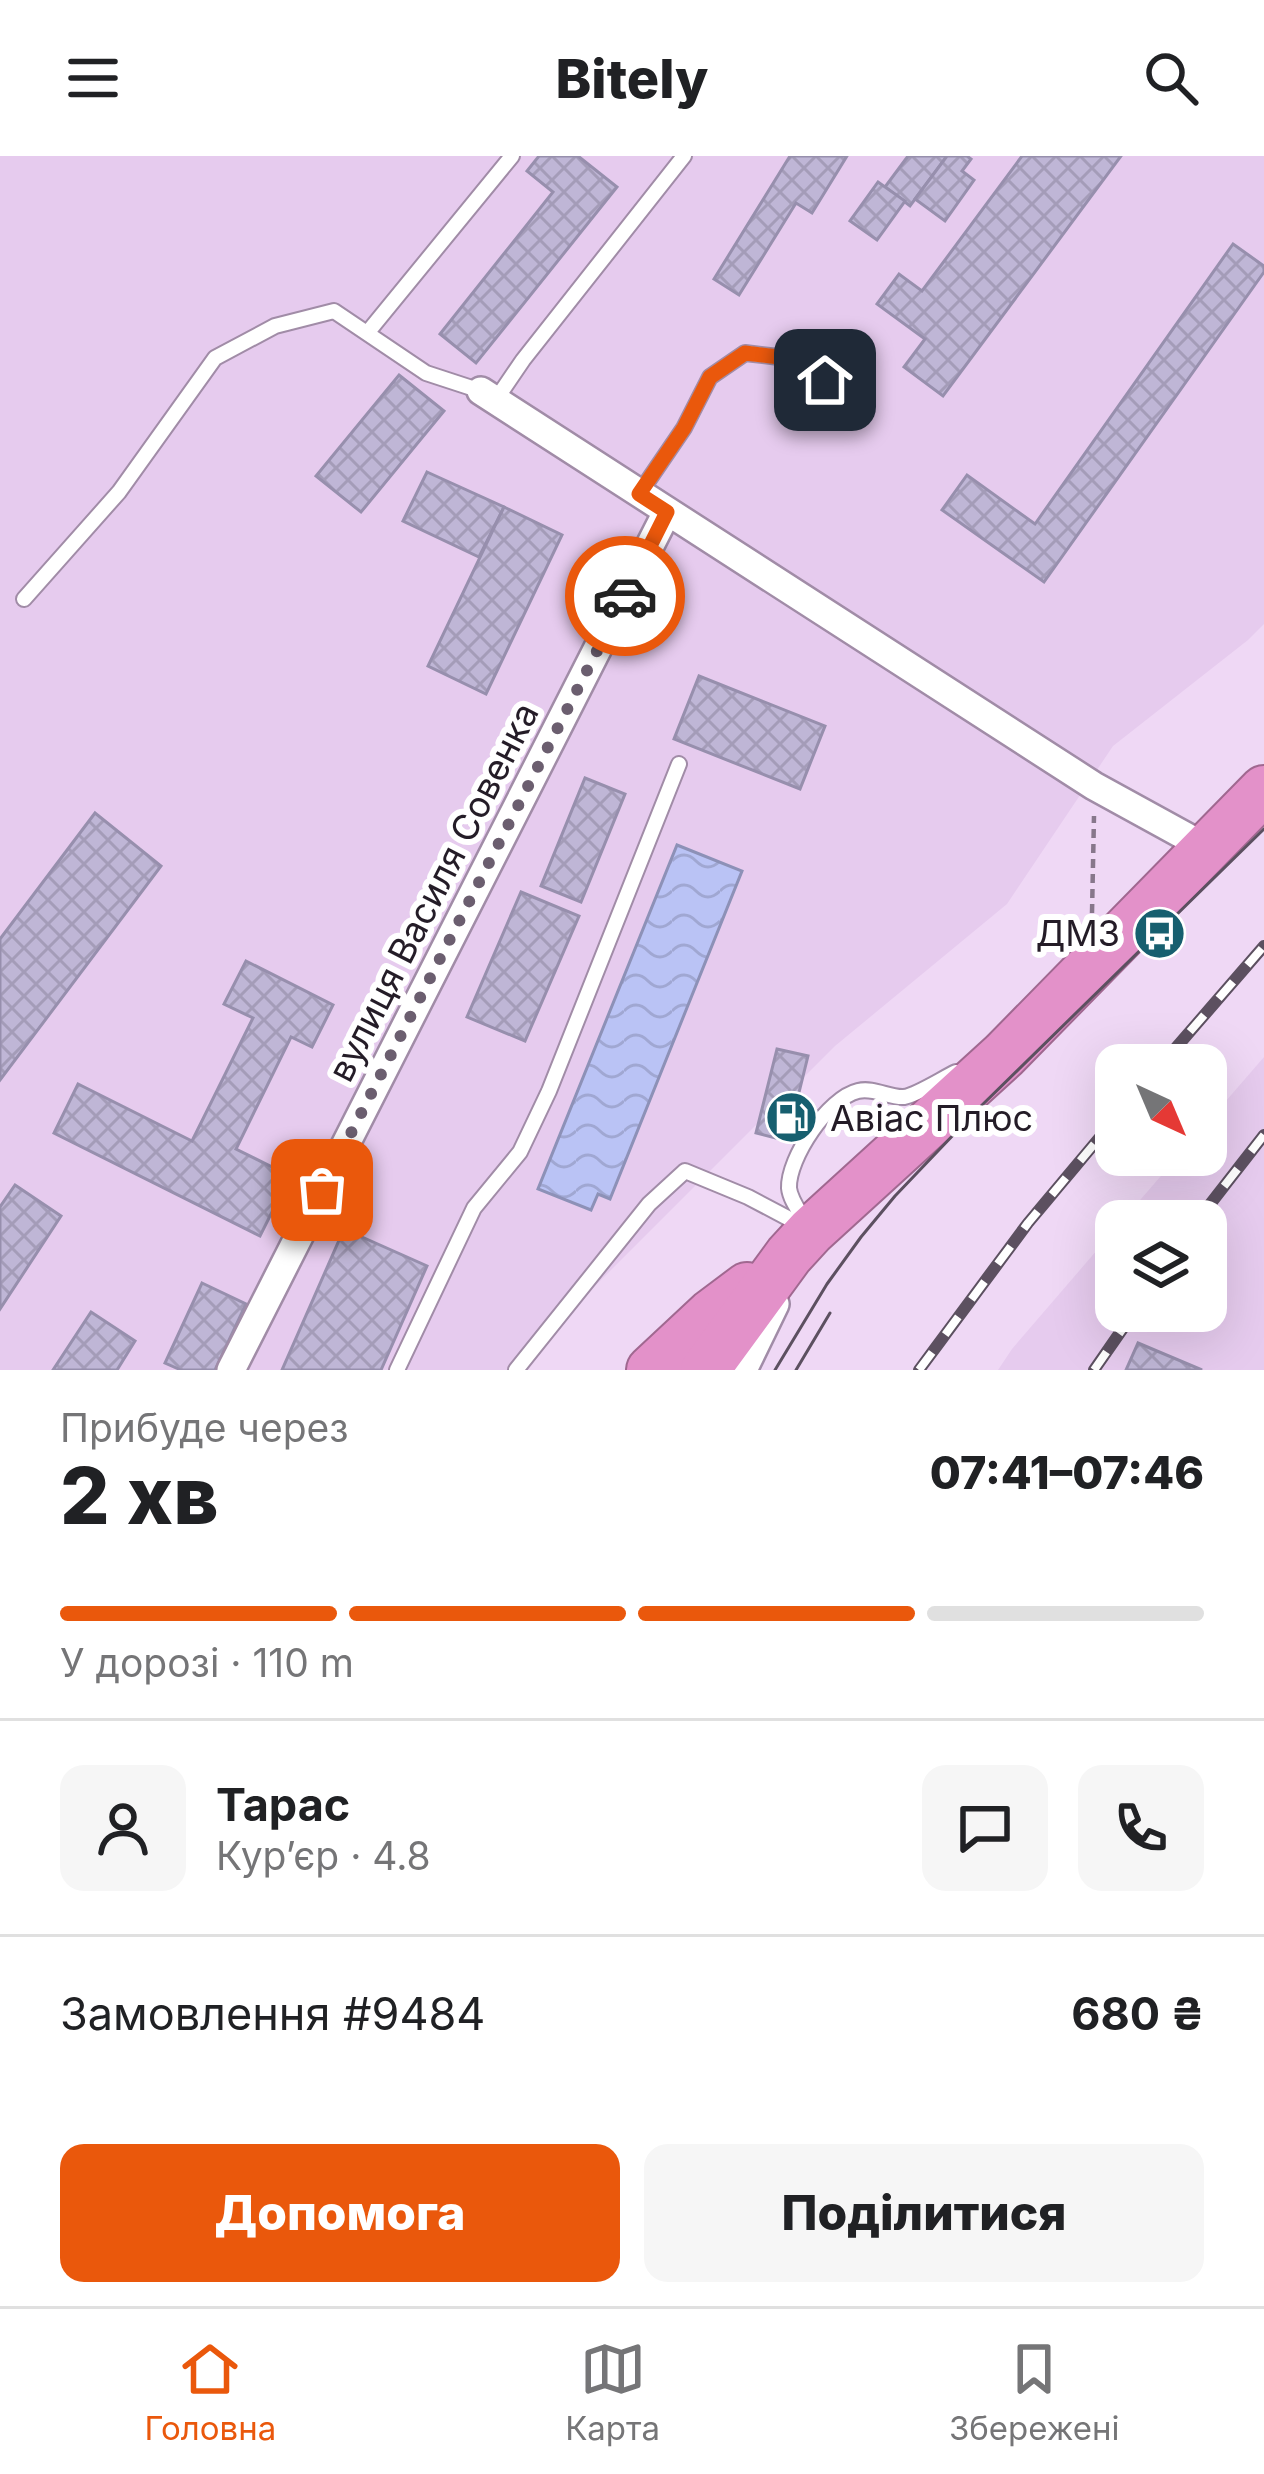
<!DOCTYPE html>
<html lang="uk">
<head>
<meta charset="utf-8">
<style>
  :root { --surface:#fff; --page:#f6f6f6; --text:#202124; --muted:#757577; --line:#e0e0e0; --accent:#ea580c }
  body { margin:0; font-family:Inter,sans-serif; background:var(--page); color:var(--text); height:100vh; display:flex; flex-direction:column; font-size:45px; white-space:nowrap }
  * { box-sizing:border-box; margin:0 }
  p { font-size:39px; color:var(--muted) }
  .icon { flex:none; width:66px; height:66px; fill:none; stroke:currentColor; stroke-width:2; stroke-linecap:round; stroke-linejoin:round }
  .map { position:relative; height:1214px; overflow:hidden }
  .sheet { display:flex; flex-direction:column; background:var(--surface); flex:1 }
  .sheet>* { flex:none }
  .needle { width:78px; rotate:136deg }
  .buttons { position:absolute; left:1095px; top:888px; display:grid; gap:24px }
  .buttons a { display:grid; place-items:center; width:132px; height:132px; border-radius:24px; background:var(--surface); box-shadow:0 12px 48px #0002; font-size:60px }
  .pin { position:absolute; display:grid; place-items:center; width:102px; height:102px; color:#fff; margin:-51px; border-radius:24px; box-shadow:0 6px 18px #0006 }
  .courier { position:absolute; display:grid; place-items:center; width:120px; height:120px; margin:-60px; border:9px solid #ea580c; border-radius:50%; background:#fff; color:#222; box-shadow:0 3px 15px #0007 }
  .headline em { font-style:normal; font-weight:800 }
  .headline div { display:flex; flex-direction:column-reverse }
  .headline { display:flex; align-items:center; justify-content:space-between; height:204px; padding:0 60px }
  h1 { font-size:78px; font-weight:800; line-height:90px }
  .bar { display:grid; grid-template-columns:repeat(4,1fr); gap:18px 12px; align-content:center; height:144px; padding:0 60px }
  .bar i { height:15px; border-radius:9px; background:var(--line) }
  .bar .active { background:var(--accent) }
  .bar p { grid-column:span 4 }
  .line { display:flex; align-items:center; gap:30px; padding:0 60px; border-top:3px solid var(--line) }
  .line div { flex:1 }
  .round { display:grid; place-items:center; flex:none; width:126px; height:126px; border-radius:24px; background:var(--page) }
  .primary-button { display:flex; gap:24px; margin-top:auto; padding:24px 60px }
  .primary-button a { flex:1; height:138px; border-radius:24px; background:var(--accent); color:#fff; font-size:48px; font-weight:800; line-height:138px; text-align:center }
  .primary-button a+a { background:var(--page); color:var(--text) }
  header { display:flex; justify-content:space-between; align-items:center; height:156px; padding:0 60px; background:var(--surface); font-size:54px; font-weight:800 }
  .tab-bar { display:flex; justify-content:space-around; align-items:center; height:168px; border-top:3px solid var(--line); background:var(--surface); font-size:33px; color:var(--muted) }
  .tab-bar a { display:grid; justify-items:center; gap:6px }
  .tab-bar .active { color:var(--accent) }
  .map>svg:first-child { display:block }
  .built { fill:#e6cbee }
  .water { fill:url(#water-waves); stroke:#8d91b7; stroke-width:3 }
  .building { fill:url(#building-cross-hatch); stroke:#978fad; stroke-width:3 }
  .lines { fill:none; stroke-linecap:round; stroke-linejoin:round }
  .lane-casing { stroke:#a18ca7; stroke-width:18 }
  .street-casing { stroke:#a18ca7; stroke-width:32 }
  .highway-casing { stroke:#a06890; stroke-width:52 }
  .path { stroke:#87778b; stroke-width:4.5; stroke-dasharray:9 6; stroke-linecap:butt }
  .lane { stroke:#fff; stroke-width:14 }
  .street { stroke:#fff; stroke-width:27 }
  .highway { stroke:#e391c9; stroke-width:48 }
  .tram { stroke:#5c5060; stroke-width:3 }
  .rail-casing { stroke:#5c5060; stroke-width:12 }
  .rail { stroke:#fff; stroke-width:8; stroke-dasharray:22; stroke-linecap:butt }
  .done { stroke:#6b5e6f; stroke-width:12; stroke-dasharray:0 21.6 }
  .route { stroke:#ea580c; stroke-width:15 }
  .labels { text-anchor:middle; stroke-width:12; stroke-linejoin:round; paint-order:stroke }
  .street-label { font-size:36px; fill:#241c27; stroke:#fff }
  .poi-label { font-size:36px; fill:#241c27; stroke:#fff; text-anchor:end }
</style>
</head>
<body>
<header><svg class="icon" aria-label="menu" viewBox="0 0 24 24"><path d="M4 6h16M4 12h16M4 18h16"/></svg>Bitely<svg class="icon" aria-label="search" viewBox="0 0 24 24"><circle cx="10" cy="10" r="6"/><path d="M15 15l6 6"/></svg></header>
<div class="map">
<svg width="1264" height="1214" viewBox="0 0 1264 1214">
  <defs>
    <pattern id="water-waves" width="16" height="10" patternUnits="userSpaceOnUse" patternTransform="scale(3)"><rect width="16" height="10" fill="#bac3f5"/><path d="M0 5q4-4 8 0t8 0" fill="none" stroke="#a0a7d2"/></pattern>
    <pattern id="building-cross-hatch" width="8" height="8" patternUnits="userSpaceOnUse" patternTransform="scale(3)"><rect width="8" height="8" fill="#bfb6d6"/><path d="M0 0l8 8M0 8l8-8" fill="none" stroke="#a49cb8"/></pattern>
  </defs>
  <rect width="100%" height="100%" fill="#efd8f5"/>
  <g class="built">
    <path d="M0,0h1264v468l-16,16 -135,106 -106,158 -172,142 -257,257 -50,67h-528z"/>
    <path d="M1264,901v313h-266l14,-21 104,-121v83h90v-90h-84l57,-66h27v-31z"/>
  </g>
  <path class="water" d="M677,689l65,26 -132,328 -12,-5 -7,16 -53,-21z"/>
  <g class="building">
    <path d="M539,0h39l39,31 -141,176 -36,-29 113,-142 -26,-21z"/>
    <path d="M790,0h57l-35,57 -16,-10 -57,92 -25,-16z"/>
    <path d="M908,0h39l-37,50 -25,-19z"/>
    <path d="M947,0h20l4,3 -9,12 12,9 -29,41 -30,-22z"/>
    <path d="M1022,0h99l-178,240 -39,-29 21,-28 -48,-35 22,-30 23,17z"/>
    <path d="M878,26l27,19 -28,39 -27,-19z"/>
    <path d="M1233,88l31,22v6l-220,310 -102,-72 25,-35 68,49z"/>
    <path d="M399,219l45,36 -83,101 -45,-36z"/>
    <path d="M427,316l77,35 -25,50 -76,-36z"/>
    <path d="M504,351l58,28 -76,159 -58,-28z"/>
    <path d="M699,520l126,50 -25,63 -126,-50z"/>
    <path d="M585,622l40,16 -44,108 -40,-16z"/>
    <path d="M95,657l66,53 -161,214v-141z"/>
    <path d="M521,736l58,24 -54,125 -58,-24z"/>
    <path d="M246,805l87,44 -21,42 -21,-10 -55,112 54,27 -30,60 -206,-103 24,-49 114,57 61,-123 -29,-14z"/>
    <path d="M777,893l31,7 -21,85 -31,-8z"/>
    <path d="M15,1029l46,31 -61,93v-102z"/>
    <path d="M344,1073l83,37 -46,104h-99z"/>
    <path d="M202,1127l44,21 -31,66h-34l-16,-7z"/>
    <path d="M91,1156l44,29 -18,29h-64z"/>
    <path d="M1138,1187l64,27h-76z"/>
  </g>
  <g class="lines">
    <defs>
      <g id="lane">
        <path d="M368,176l144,-176"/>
        <path d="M495,245l28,-41 161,-204"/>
        <path d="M639,338l45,-66 26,-51 35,-24 42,5 77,43"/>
        <path d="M24,443l95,-107 96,-134 60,-32 59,-15 92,62 55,18"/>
        <path d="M805,1065c-6,-10 -15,-22 -16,-33 -1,-30 39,-90 69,-97 16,-4 31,7 46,6 13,-2 39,-19 52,-25"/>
        <path d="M397,1214l77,-162 46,-56 29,-61 130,-327"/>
        <path d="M516,1214l133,-166 36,-33 63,26 53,28"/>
      </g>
      <g id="street">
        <path d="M481,235l613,395 113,62"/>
        <path d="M231,1214l436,-858"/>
        <path d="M743,1214l32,-66"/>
      </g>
      <g id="highway">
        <path d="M651,1214l60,-56 36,-27"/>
        <path d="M705,1214l84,-115 22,-24 193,-176 260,-265"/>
      </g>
    </defs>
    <use href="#lane" class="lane-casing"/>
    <use href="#street" class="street-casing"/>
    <use href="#highway" class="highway-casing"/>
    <path class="path" d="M1092,757l2,-97"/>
    <use href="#lane" class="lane"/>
    <use href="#street" class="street"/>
    <use href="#highway" class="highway"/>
    <g class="tram">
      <path d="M775,1214l52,-86 34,-47 34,-41 83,-87 286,-280"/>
      <path d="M796,1214l34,-57"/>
    </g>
    <defs>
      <g id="rail">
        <path d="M1161,909l103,-119"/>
        <path d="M1197,1065l67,-86"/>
        <path d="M919,1214l109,-147 88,-105"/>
        <path d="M1094,1214l41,-59"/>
      </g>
    </defs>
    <use href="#rail" class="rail-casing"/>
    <use href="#rail" class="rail"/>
  </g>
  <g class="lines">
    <path class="done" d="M322,1034l303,-594"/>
    <path class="route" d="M625,440l42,-84 -28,-18 45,-66 26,-51 35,-24 42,5 38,22"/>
  </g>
  <defs>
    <symbol id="bus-disc" viewBox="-11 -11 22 22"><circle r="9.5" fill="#175f6f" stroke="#fff"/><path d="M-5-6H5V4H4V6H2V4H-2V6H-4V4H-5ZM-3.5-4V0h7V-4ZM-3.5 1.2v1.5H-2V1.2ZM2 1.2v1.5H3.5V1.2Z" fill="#fff"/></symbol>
    <symbol id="fuel-disc" viewBox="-11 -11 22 22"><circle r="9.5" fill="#175f6f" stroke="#fff"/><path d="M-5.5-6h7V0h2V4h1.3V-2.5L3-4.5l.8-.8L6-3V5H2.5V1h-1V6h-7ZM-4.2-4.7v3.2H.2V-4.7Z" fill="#fff"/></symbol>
  </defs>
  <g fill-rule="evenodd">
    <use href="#bus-disc" x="1130" y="748" width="59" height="59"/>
    <use href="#fuel-disc" x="762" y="932" width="59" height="59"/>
  </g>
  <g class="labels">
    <g class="street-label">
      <text transform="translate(433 736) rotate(-63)" y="13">вулиця Василя Совенка</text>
    </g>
    <g class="poi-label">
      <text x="1120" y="790">ДМЗ</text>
      <text x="830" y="975" text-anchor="start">Авіас Плюс</text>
    </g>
  </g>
</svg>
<div class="buttons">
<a><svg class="needle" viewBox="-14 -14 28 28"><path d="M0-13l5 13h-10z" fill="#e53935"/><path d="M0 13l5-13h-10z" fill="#757577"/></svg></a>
<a><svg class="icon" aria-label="layers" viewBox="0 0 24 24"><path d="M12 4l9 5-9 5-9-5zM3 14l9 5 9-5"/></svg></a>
</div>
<div class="pin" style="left:322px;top:1034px;background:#ea580c"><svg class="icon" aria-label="bag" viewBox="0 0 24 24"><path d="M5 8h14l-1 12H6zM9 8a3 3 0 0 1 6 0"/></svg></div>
<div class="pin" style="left:825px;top:224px;background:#1f2937"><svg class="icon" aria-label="home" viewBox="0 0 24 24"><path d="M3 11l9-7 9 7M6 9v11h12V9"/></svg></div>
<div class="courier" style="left:625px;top:440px"><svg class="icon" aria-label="car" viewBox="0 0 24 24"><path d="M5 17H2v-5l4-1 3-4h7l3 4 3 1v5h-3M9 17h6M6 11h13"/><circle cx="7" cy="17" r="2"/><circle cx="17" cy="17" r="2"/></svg></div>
</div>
<section class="sheet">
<div class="headline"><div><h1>2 хв</h1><p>Прибуде через</p></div><em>07:41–07:46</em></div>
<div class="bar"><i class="active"></i><i class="active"></i><i class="active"></i><i></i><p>У дорозі · 110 m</p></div>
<div class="line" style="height:216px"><a class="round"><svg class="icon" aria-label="person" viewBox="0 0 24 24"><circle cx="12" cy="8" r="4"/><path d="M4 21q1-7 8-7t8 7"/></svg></a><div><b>Тарас</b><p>Кур’єр · 4.8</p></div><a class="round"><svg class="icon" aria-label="chat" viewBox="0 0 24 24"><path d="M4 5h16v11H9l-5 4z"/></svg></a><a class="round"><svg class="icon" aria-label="phone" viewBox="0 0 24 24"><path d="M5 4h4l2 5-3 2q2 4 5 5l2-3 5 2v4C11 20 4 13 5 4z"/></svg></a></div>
<div class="line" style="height:156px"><div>Замовлення #9484</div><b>680 ₴</b></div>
<div class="primary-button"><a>Допомога</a><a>Поділитися</a></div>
</section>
<nav class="tab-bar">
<a class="active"><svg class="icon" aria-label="home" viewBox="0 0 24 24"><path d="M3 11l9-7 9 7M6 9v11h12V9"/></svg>Головна</a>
<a><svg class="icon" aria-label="map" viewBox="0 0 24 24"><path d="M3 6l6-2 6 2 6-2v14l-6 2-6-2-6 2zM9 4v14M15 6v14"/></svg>Карта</a>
<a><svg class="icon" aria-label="saved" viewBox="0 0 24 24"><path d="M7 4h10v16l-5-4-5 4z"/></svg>Збережені</a>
</nav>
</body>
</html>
